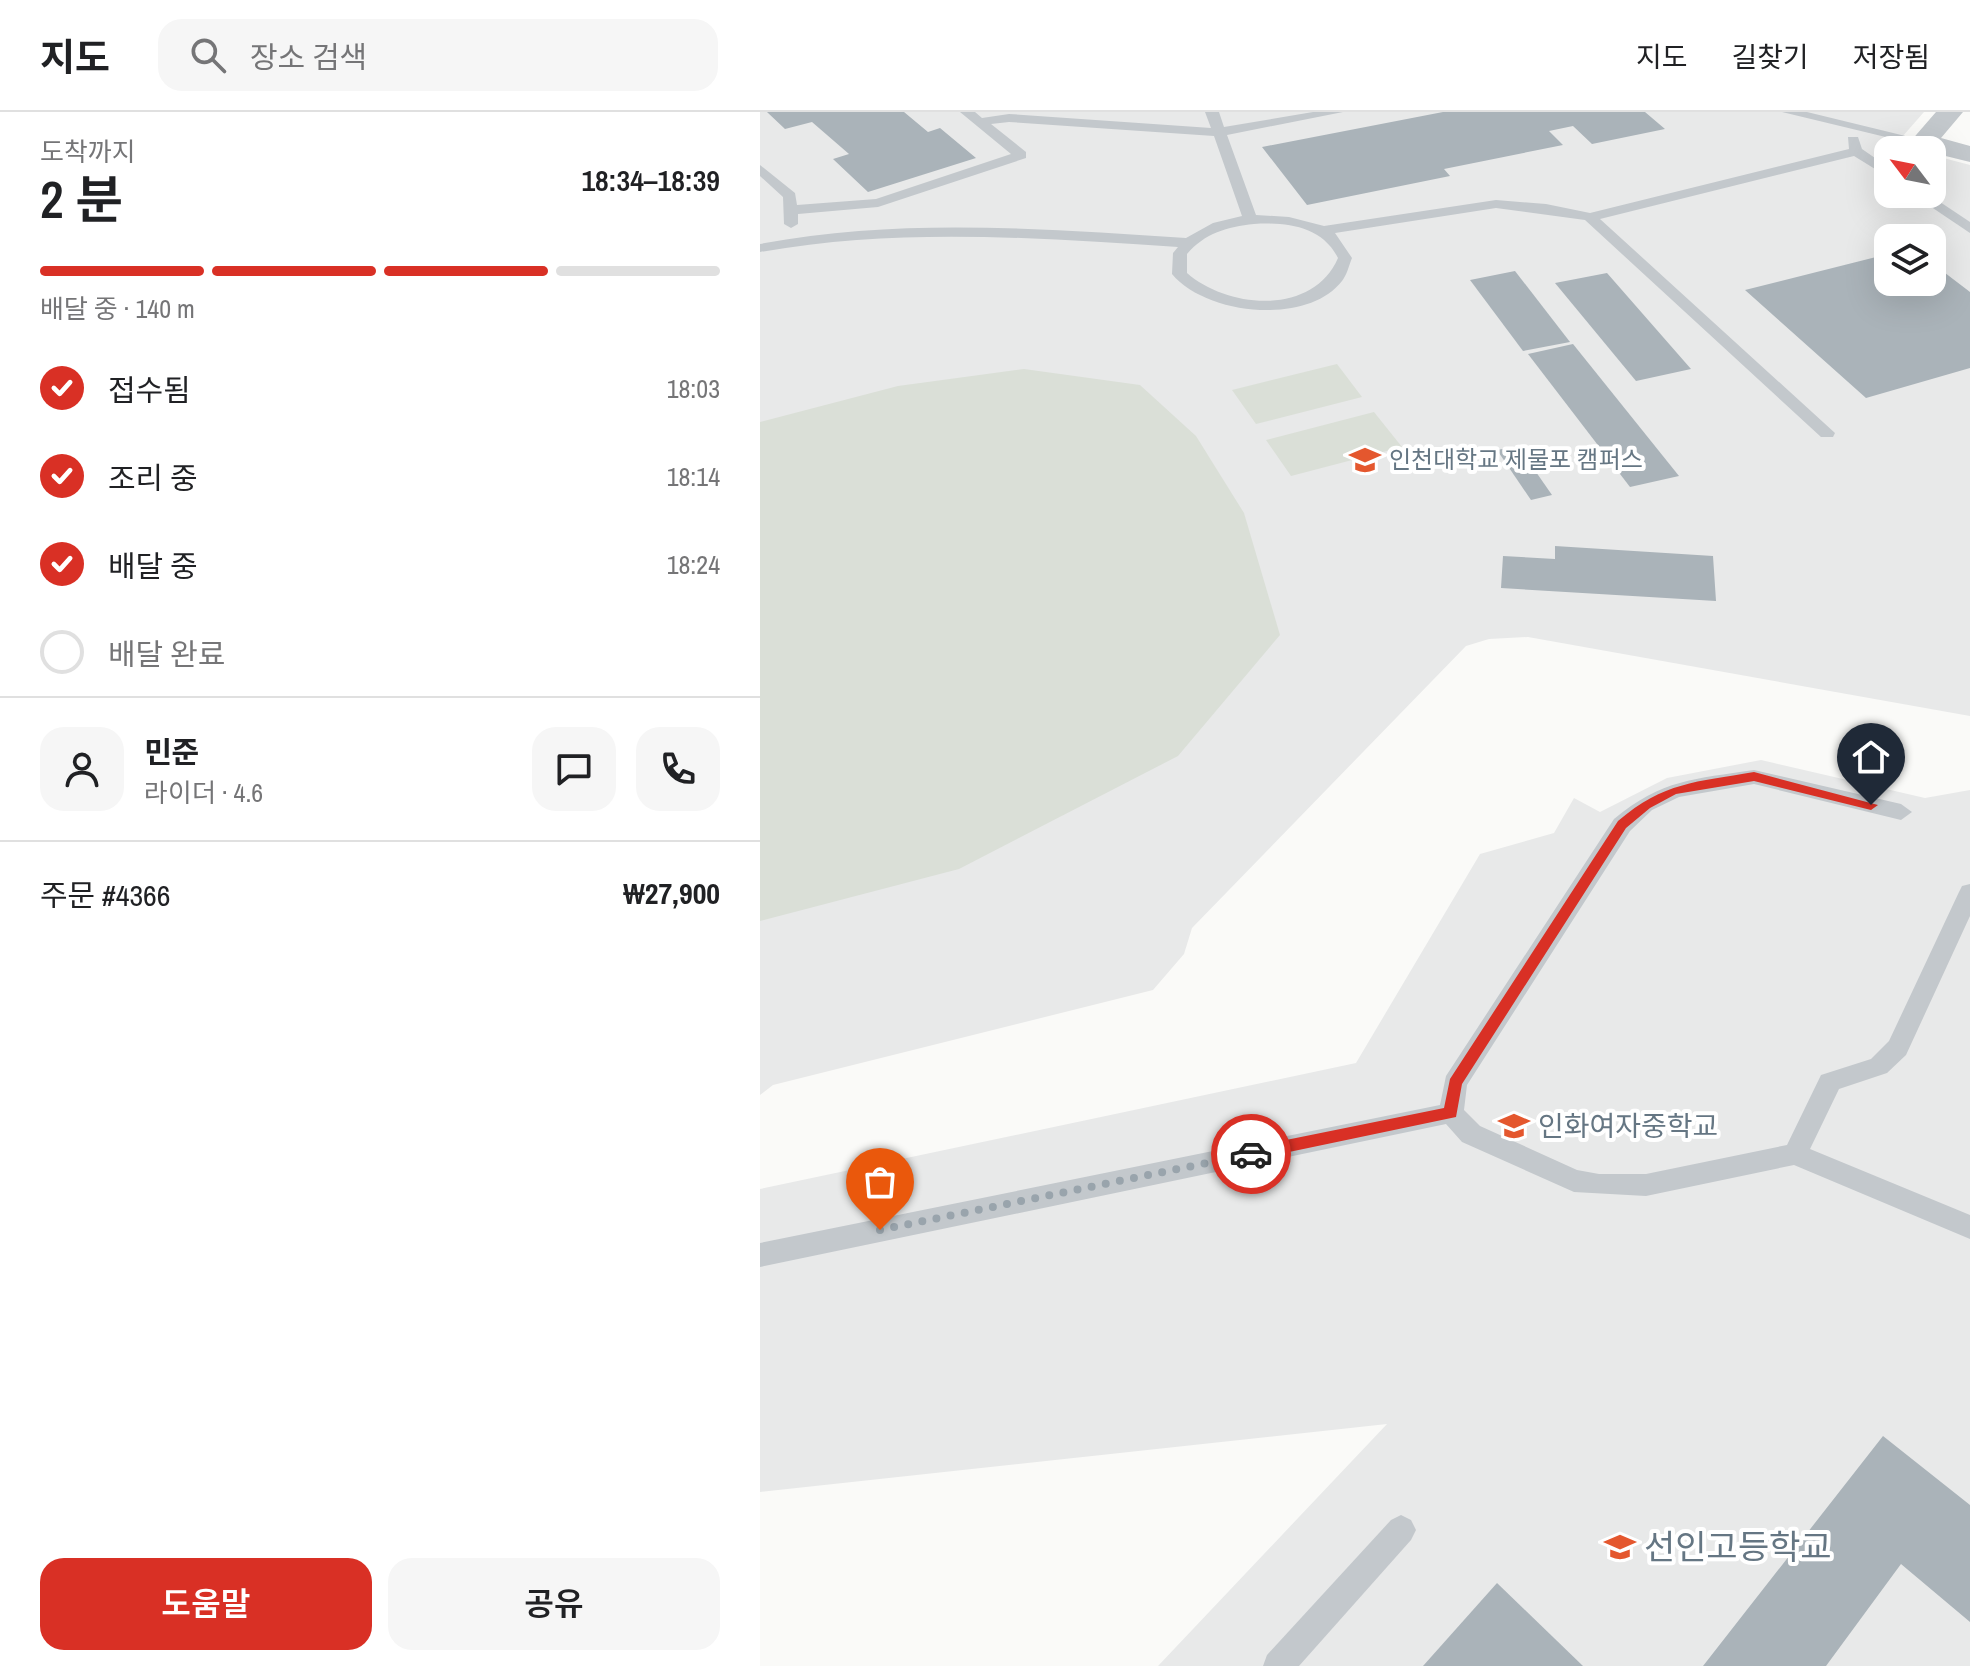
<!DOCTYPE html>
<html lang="ko">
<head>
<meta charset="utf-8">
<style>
  :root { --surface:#fff; --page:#f6f6f6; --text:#202124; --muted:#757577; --line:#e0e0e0; --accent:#d93025 }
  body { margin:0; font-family:"Archivo Narrow","Noto Sans KR",sans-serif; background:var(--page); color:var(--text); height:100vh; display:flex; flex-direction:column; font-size:30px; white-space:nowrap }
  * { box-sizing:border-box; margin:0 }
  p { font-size:26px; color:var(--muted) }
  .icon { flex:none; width:44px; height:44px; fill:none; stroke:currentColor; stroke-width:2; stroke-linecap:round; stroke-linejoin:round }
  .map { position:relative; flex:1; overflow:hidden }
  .details { display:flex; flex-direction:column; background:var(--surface); width:760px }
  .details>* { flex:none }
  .needle { width:52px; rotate:302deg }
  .buttons { position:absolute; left:1114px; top:24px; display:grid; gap:16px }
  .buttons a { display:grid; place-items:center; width:72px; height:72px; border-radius:16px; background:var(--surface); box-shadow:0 8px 32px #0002; font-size:40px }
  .pin { position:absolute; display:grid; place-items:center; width:68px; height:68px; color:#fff; margin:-82px -34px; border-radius:50% 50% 50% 0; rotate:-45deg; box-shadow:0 0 8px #0007 }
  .pin .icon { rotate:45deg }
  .courier { position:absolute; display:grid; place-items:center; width:80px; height:80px; margin:-40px; border:6px solid #d93025; border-radius:50%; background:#fff; color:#222; box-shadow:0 2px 10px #0007 }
  .headline em { font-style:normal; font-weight:600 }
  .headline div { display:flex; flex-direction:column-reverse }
  .headline { display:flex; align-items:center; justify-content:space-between; height:136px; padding:0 40px }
  h1 { font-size:52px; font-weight:600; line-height:60px }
  .bar { display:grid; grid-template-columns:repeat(4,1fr); gap:12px 8px; align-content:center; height:96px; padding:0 40px }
  .bar i { height:10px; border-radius:6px; background:var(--line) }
  .bar .current { background:var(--accent) }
  .bar p { grid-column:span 4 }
  .line { display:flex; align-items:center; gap:20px; padding:0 40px; border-top:2px solid var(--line) }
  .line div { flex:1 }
  .round { display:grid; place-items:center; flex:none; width:84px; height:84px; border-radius:24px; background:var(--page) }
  ol { padding:0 40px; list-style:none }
  li { display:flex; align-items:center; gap:24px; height:88px }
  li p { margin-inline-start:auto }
  li .icon { padding:8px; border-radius:50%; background:var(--accent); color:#fff; stroke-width:4 }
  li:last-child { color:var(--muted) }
  li i { width:44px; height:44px; border:4px solid var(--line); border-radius:50% }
  .cta { display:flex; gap:16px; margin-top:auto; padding:16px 40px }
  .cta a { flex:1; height:92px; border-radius:24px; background:var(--accent); color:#fff; font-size:32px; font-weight:600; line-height:92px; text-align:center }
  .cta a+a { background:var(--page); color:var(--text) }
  header { display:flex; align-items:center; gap:48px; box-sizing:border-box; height:112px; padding:0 40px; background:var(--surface); border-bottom:2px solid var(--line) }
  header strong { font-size:38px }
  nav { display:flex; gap:44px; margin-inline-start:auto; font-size:28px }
  .search { width:560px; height:72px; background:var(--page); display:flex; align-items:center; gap:20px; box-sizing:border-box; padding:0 28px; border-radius:24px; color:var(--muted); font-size:30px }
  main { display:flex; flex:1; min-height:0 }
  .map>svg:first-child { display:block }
  .built { fill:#e8e9e9; fill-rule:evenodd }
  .green { fill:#dadfd7 }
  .building { fill:#aab3b9 }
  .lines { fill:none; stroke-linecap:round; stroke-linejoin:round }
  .service { fill:#c3c8cc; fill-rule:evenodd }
  .minor { fill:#c3c8cc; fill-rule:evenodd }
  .route { fill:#d93025 }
  .done { stroke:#99a4ac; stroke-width:8; stroke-dasharray:0 14.4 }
  .labels { text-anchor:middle; stroke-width:8; stroke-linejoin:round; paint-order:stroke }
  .far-poi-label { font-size:24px; fill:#657683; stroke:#fff; text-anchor:start }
  .poi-label { font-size:28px; fill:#657683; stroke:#fff; text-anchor:start }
  .near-poi-label { font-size:34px; fill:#657683; stroke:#fff; text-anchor:start }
</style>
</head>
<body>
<header>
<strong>지도</strong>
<div class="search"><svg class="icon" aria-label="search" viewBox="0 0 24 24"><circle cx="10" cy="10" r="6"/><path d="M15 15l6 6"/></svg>장소 검색</div>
<nav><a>지도</a><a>길찾기</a><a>저장됨</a></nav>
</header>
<main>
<section class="details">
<div class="headline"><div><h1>2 분</h1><p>도착까지</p></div><em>18:34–18:39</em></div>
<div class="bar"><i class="current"></i><i class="current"></i><i class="current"></i><i></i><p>배달 중 · 140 m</p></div>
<ol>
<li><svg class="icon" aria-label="check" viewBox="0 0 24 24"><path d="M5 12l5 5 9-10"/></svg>접수됨<p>18:03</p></li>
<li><svg class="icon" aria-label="check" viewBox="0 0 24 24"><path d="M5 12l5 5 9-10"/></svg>조리 중<p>18:14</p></li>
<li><svg class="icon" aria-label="check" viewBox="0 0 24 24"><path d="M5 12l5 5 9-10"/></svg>배달 중<p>18:24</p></li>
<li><i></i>배달 완료</li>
</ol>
<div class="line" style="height:144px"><a class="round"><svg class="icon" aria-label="person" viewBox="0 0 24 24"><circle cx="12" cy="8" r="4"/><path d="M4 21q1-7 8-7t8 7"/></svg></a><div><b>민준</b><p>라이더 · 4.6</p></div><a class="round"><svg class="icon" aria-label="chat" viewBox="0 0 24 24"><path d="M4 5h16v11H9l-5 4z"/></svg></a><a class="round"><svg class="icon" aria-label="phone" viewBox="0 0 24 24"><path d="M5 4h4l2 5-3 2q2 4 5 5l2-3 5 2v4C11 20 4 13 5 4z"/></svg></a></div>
<div class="line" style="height:104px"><div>주문 #4366</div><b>₩27,900</b></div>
<div class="cta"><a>도움말</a><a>공유</a></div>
</section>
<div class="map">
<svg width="1210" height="1554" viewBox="0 0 1210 1554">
  <rect width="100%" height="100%" fill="#fafaf8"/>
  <g class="built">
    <path d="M0,0h1164l-29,33 18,5h-25v44h44v-39l38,10v551l-442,-79 -39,2 -23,7 -274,282 -8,26 -31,36 -380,95 -13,10zM1128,126h44v44h-44z"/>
    <path d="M1001,648l164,38 45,-8v876h-812l229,-242 -627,68v-303l596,-126 124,-209 74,-21 20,-35 26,14 67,-34z"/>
  </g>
  <g class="green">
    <path d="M577,252l25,33 -106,27 -24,-34z"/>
    <path d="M264,257l116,16 56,51 48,77 36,122 -102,121 -219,113 -199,52v-499l138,-36z"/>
    <path d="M614,300l28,35 -111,29 -25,-36z"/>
  </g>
  <g class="building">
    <path d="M7,0h137l24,20 12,-4 36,30 -108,34 -35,-33 16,-5 -37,-32 -27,7z"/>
    <path d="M683,0h202l20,17 -73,15 -19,-18 -24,5 14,14 -119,24 6,7 -143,29 -45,-58z"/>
    <path d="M1128,142v28h44v-19l38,29v76l-104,30 -121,-108z"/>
    <path d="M755,159l55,71 -47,9 -53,-71z"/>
    <path d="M847,161l84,96 -55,12 -81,-98z"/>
    <path d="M813,232l106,132 -49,11 -102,-133z"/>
    <path d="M758,334l34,49 -21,5 -34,-50z"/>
    <path d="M795,434l158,10 3,45 -215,-13 2,-32 52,3z"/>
    <path d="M1123,1324l87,69v117l-69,-58 -75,102h-123z"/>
    <path d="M737,1471l86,83h-160z"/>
  </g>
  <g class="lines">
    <g class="service">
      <path d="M200,0h15l7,6 27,-4 202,14 -6,-16h14l5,15 89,-15h30l-116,23 29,80 33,2 35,9 172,-26 50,4 44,9 259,-64 -1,-12h10l4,12 26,18v10l-34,-21 -254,63 235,214 -2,4h-12l-236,-217 -89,-12 -161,25 17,25c-3,7 -5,17 -10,23 -35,45 -136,34 -170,-7l1,-21 5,-6c-141,-9 -278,-20 -418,5v-8c142,-27 282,-15 426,-6l27,-15 29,-7 -28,-80 -205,-14 -18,2 35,28v6l-148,49 -80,7v10l-7,4 -7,-4 -1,-27 -23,-21v-11l35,28 2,12 79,-6 135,-45zM494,112c32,-2 68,2 84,34 -25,58 -110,51 -151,15v-19c18,-21 40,-27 67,-30z"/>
      <path d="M1022,0h25l123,30 -7,4z"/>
      <path d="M1152,82h16l42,28v11z"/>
      <path d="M994,658l147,34 11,8 -11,8 -147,-36 -75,13 -27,13 -22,21 -163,254 -3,25 16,16 97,44 22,4h47l141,-29 34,-70 50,-16 18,-18 70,-149 3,-6 8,-2v32l-64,139 -19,18 -48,16 -29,60 160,66v24l-176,-74 -148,31 -72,-4 -112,-50 -16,-18 -686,143v-24l680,-138 6,-29 168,-257c48,-40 81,-40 140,-49z"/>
      <path d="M641,1403l10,5 5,10 -5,10 -112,126h-36l4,-11 124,-135z"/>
    </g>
    <path class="minor" d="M1176,0h27l-22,26 29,8v16l-57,-14 -3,-6z"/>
  </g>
  <path class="route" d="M994,660l124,33 -7,5 -117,-29 -78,13 -26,14 -24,20 -164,256 -6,33 -205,43 -6,-2v-9l6,-2 193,-39 6,-29 168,-258c46,-39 78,-39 136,-49z"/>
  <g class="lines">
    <path class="done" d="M120,1118l371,-76"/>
  </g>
  <defs>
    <symbol id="university-bare" viewBox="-9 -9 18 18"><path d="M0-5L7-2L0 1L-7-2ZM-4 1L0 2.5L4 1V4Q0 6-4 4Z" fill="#e4572e" stroke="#fff" stroke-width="2.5" paint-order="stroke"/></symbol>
    <symbol id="school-bare" viewBox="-9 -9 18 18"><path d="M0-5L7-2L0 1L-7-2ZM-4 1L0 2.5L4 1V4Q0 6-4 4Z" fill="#e4572e" stroke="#fff" stroke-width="2.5" paint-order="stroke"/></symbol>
  </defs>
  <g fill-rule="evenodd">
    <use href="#university-bare" x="583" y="326" width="44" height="44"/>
    <use href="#school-bare" x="732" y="992" width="44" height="44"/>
    <use href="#school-bare" x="838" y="1413" width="44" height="44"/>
  </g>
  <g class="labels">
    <g class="far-poi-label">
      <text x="629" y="356">인천대학교 제물포 캠퍼스</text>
    </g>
    <g class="poi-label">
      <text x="778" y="1024">인화여자중학교</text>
    </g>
    <g class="near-poi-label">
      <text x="884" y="1447">선인고등학교</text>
    </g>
  </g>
</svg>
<div class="buttons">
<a><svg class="needle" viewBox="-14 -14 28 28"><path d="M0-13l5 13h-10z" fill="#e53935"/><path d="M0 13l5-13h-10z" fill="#757577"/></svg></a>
<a><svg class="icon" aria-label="layers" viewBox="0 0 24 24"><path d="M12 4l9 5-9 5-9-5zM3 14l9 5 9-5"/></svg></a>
</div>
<div class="pin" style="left:120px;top:1118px;background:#ea580c"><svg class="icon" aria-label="bag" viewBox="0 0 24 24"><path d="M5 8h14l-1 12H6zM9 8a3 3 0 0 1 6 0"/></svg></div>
<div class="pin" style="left:1111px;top:693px;background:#1f2937"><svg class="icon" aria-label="home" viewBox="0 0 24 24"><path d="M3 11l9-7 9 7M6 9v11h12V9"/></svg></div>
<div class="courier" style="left:491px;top:1042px"><svg class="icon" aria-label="car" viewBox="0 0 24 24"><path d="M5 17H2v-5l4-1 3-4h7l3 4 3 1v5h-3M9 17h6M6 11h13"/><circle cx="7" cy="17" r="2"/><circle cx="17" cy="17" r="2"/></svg></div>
</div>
</main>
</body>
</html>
